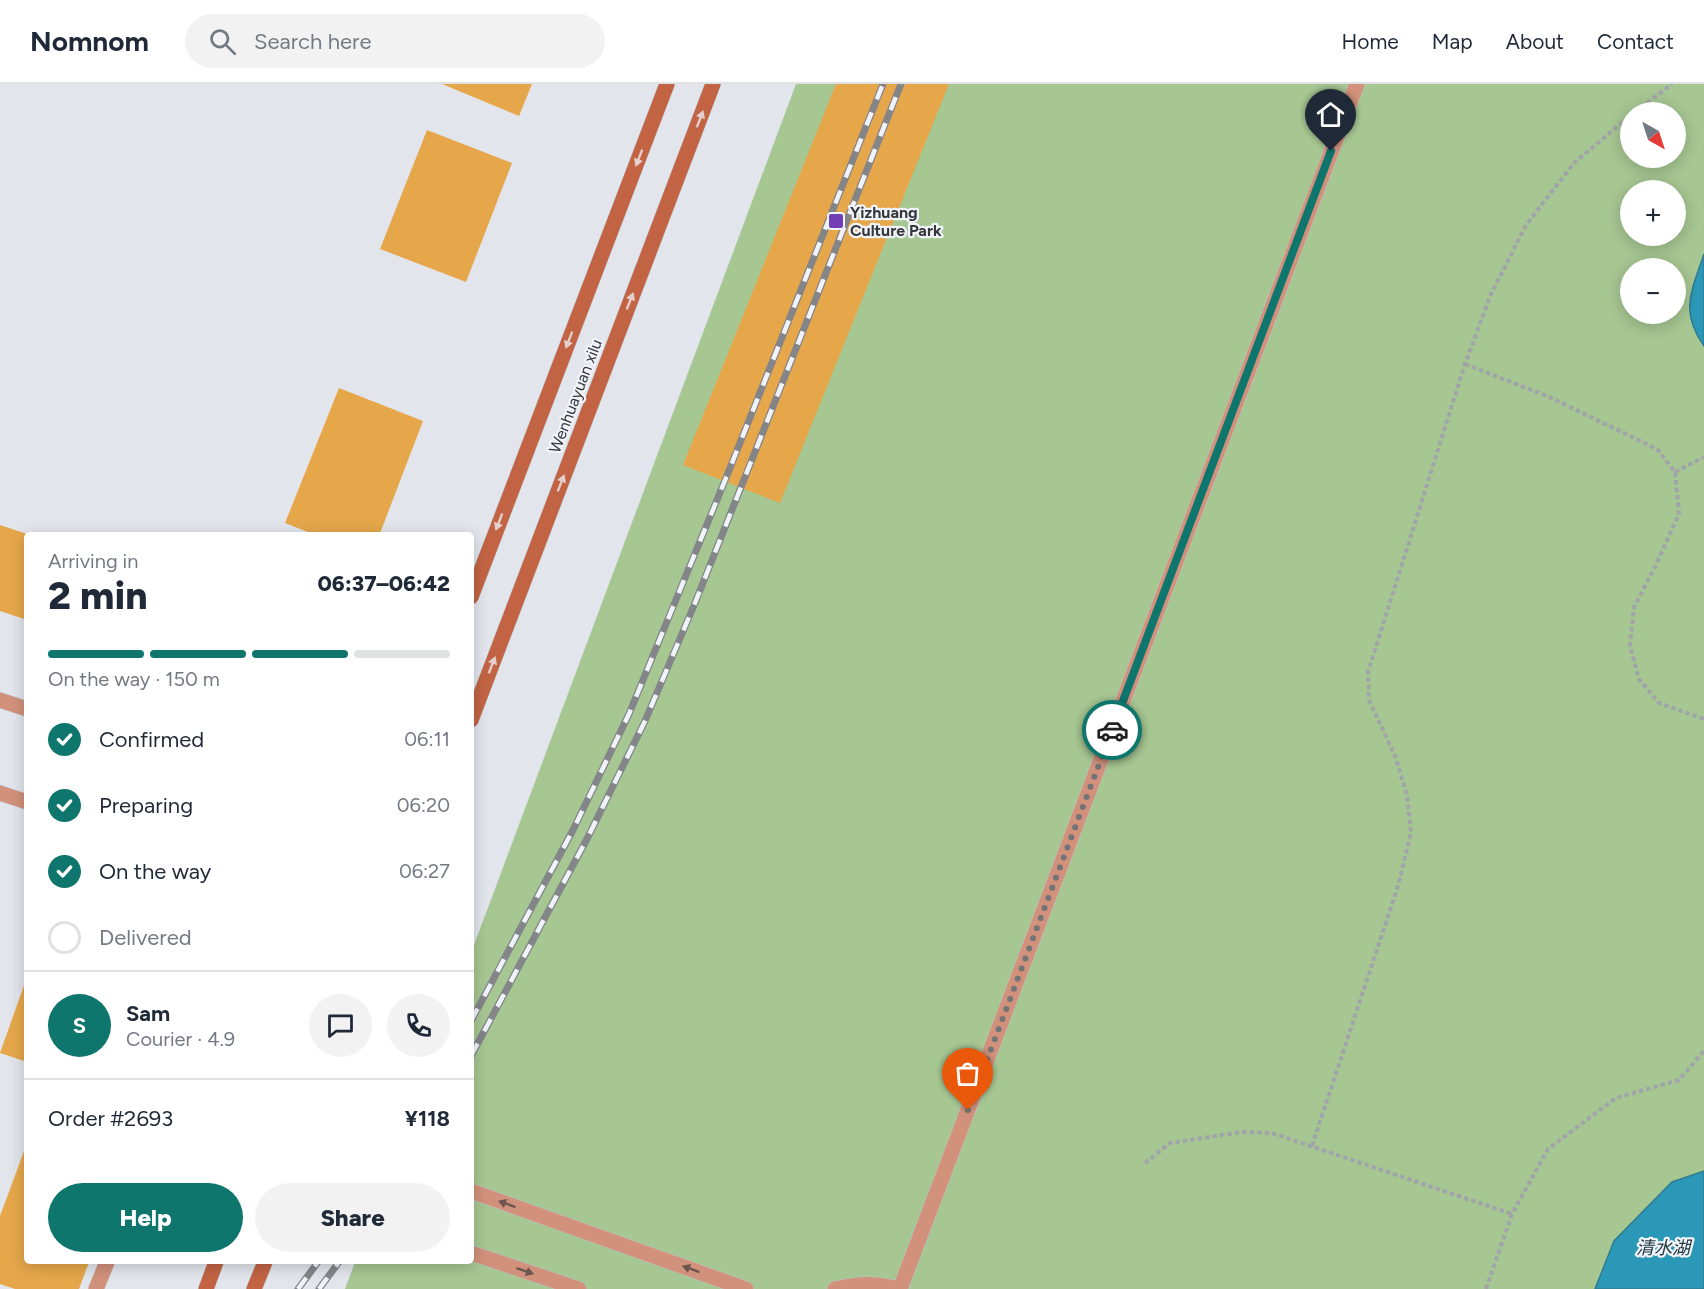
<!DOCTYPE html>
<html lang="en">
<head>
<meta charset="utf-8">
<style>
  :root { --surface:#fff; --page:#f2f2f3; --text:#1f2937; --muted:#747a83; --line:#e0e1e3; --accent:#0f766e }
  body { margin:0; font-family:Figtree,"Noto Sans SC",sans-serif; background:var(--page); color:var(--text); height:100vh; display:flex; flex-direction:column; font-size:22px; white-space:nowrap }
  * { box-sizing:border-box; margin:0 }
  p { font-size:20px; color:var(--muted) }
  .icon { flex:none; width:33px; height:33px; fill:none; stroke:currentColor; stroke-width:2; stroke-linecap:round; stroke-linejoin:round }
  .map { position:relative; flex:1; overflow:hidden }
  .side { position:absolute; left:24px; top:448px; width:450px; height:732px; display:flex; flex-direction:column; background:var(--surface); border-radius:6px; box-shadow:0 3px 15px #0003 }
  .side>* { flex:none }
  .needle { width:39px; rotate:141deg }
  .buttons { position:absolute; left:1620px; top:18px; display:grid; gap:12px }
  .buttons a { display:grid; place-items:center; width:66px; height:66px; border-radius:50%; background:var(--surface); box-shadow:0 3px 15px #0003; font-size:30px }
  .pin { position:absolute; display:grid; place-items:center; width:51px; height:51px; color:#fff; margin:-62px -26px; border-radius:50% 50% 50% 0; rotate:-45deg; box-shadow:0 0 6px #0007 }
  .pin .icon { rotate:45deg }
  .courier { position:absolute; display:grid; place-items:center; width:60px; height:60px; margin:-30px; border:4px solid #0f766e; border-radius:50%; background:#fff; color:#222; box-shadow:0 2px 8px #0007 }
  .head em { font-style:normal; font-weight:800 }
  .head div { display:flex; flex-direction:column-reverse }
  .head { display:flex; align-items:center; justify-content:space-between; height:102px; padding:0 24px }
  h1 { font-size:39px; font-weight:800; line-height:45px }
  .bar { display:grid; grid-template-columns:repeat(4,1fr); gap:9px 6px; align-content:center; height:72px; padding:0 24px }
  .bar i { height:8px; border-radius:4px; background:var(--line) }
  .bar .on { background:var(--accent) }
  .bar p { grid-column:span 4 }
  .line { display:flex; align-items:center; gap:15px; padding:0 24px; border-top:2px solid var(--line) }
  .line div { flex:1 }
  .round { display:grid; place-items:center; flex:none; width:63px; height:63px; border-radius:32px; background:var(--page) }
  ol { padding:0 24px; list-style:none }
  li { display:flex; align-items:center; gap:18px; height:66px }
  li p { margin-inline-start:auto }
  li .icon { padding:6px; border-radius:50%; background:var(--accent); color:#fff; stroke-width:4 }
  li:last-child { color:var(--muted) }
  li i { width:33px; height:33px; border:3px solid var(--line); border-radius:50% }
  .cta { display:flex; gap:12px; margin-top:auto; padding:12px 24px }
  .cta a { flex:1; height:69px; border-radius:36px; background:var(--accent); color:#fff; font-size:24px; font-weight:800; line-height:69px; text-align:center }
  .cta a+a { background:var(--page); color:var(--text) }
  header { display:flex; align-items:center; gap:36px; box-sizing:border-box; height:84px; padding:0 30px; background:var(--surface); border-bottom:2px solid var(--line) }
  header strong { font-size:28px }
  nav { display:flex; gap:33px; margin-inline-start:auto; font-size:21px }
  .search { width:420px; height:54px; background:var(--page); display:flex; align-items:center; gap:15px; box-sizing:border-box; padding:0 21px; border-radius:33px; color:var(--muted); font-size:22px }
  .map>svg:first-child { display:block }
  .green { fill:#a6c692; fill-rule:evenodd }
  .water { fill:#2c98b7; stroke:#2f7b91; stroke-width:1.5 }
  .building { fill:#e6a74b }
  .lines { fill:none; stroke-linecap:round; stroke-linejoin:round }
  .service-casing { stroke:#c0c3c8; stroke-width:16 }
  .tertiary-casing { stroke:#c0c3c8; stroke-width:16 }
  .secondary-casing { stroke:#c0c3c8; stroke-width:16 }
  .path { stroke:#a1a4a9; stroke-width:4; stroke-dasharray:4.5 3; stroke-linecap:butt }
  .service { stroke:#d2917b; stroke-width:15 }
  .tertiary { stroke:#d2917b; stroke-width:15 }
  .secondary { stroke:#c26444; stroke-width:15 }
  .rail-casing { stroke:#838589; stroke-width:7 }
  .rail { stroke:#f0f3f9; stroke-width:4.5; stroke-dasharray:14; stroke-linecap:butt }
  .oneway { fill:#e4cfcc }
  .oneway2 { fill:#6d5650 }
  .done { stroke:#727478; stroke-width:6; stroke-dasharray:0 10.8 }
  .route { stroke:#0f766e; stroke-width:8 }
  .poi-dot { fill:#723eb5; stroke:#f0f3f9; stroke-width:2 }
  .labels { text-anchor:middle; stroke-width:4.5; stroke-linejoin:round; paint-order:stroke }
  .poi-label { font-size:16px; font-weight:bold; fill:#363739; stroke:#f0f3f9; text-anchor:start }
  .street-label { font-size:16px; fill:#363739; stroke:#f0f3f9 }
  .water-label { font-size:18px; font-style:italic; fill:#20373f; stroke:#f0f3f9 }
</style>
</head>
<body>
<header>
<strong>Nomnom</strong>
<div class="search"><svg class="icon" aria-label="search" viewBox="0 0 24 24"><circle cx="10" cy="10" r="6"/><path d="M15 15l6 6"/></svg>Search here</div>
<nav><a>Home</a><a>Map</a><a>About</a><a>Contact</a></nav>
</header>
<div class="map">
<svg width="1704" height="1205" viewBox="0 0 1704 1205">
  <rect width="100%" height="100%" fill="#e2e6ec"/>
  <path class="green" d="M796,0h908v1205h-1359l10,-27h116v-309zM1630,28h46v46h-46zM1630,106h46v46h-46zM1630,184h46v46h-46z"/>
  <g class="water">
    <path d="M1704,170v92c-25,-35 -12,-56 0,-92z"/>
    <path d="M1704,1087v118h-109l19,-48 58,-59z"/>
  </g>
  <g class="building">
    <path d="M442,0h90l-13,32z"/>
    <path d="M836,0h113l-169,419 -97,-38z"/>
    <path d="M427,46l85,33 -46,119 -86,-33z"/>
    <path d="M339,304l84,33 -44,115h-61l-33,-13z"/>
    <path d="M0,441l27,9v86l-27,-9z"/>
    <path d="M27,893v85l-27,-9z"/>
    <path d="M27,1059v119h62l-10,27h-64l-15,-5v-68z"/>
  </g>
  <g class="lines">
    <defs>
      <g id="service">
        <path d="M0,709l27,9"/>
        <path d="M471,1107l275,98"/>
        <path d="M471,1169l108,36"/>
        <path d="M96,1205l11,-27"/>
        <path d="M835,1205c25,-6 40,-6 65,0l457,-1205"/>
      </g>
      <path id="tertiary" d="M0,616l27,9"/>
      <g id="secondary">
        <path d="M471,513l196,-513"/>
        <path d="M471,636l242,-636"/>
        <path d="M206,1205l10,-27"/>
        <path d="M254,1205l11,-27"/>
      </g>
    </defs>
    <use href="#service" class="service-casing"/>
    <use href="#tertiary" class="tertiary-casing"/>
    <use href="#secondary" class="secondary-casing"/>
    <g class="path">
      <path d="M1635,28l37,-28"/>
      <path d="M1465,280l82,32 110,53 18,23 4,42 -25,55 -20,38 -4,39 9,33 20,24 45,16"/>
      <path d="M1675,388l29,-15"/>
      <path d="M1312,1062l86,-260 13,-53 -4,-38 -12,-39 -26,-56 -1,-28 97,-308 26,-70 35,-69 48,-62 56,-47"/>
      <path d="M1145,1079l25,-20 72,-11 30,1 240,81"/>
      <path d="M1486,1205l26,-75 36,-65 68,-51 63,-18 25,-29"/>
    </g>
    <use href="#service" class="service"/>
    <use href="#tertiary" class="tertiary"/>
    <use href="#secondary" class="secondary"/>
    <defs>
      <g id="rail">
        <path d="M471,937l102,-191 56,-116 97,-236 157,-394"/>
        <path d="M471,972l117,-219 57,-116 50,-118 206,-519"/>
        <path d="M298,1205l20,-27"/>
        <path d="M319,1205l20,-27"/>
      </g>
    </defs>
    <use href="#rail" class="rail-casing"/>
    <use href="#rail" class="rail"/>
  </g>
  <defs><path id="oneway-solid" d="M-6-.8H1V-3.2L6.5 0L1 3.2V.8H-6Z" transform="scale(1.5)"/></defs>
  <g class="oneway">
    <use href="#oneway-solid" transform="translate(700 35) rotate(-69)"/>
    <use href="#oneway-solid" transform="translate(639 74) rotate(111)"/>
    <use href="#oneway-solid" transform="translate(630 217) rotate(-69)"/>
    <use href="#oneway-solid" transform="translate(569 256) rotate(111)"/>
    <use href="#oneway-solid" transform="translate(561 399) rotate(-69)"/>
    <use href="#oneway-solid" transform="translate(499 438) rotate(111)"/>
    <use href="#oneway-solid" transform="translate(492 581) rotate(-69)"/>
  </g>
  <g class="oneway2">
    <use href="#oneway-solid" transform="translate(507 1120) rotate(-160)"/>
    <use href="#oneway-solid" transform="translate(691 1185) rotate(-160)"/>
    <use href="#oneway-solid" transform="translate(525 1187) rotate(19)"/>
  </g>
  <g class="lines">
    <path class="done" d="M968,1026l144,-380"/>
    <path class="route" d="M1112,646l219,-579"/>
  </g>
  <rect class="poi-dot" x="828" y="129" width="16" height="16" rx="3"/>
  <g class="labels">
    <g class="poi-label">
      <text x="850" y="134">Yizhuang<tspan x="850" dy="18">Culture Park</tspan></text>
    </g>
    <g class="street-label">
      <text transform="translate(575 312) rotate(-69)" y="6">Wenhuayuan xilu</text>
    </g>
    <g class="water-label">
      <text x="1663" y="1170">清水湖</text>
    </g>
  </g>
</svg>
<div class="buttons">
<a><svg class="needle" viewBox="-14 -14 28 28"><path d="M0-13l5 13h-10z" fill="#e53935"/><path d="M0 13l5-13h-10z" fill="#747a83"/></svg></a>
<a>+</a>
<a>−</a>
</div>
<div class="pin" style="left:968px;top:1026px;background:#ea580c"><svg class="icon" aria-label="bag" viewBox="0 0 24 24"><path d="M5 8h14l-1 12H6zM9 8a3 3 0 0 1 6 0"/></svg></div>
<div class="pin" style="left:1331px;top:67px;background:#1f2937"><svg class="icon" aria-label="home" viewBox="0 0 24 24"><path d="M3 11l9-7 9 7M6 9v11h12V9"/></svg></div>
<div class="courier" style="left:1112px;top:646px"><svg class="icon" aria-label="car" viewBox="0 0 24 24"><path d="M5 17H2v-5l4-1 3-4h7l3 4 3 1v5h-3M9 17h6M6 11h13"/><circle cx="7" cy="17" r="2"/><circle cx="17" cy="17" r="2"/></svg></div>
<section class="side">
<div class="head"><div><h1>2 min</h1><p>Arriving in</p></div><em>06:37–06:42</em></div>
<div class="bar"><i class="on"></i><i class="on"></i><i class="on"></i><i></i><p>On the way · 150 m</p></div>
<ol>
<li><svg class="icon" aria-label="check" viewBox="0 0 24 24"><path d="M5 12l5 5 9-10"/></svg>Confirmed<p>06:11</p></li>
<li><svg class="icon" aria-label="check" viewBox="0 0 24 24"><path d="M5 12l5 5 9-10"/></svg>Preparing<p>06:20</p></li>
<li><svg class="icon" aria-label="check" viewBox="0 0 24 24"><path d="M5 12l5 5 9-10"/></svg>On the way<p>06:27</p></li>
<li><i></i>Delivered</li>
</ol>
<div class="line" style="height:108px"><b class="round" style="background:var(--accent);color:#fff">S</b><div><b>Sam</b><p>Courier · 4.9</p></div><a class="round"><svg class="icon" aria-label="chat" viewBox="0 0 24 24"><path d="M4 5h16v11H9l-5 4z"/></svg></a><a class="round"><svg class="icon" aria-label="phone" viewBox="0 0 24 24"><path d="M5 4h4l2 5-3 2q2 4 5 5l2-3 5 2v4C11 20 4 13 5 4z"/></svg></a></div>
<div class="line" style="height:78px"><div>Order #2693</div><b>¥118</b></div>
<div class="cta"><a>Help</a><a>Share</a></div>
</section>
</div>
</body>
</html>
